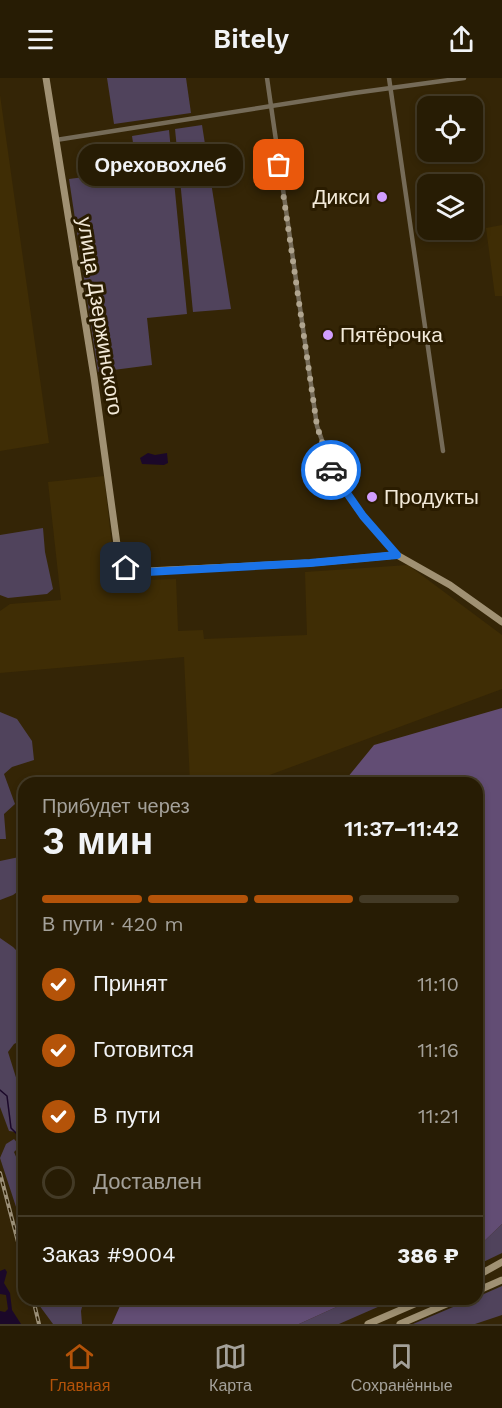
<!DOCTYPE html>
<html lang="ru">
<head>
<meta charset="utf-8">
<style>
  :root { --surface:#271c04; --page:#2f250e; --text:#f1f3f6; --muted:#a4a19a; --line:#433a26; --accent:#b45309 }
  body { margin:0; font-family:"Work Sans",sans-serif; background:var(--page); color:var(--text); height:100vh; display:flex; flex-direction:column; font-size:22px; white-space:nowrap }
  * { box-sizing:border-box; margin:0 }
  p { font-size:20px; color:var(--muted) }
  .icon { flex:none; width:33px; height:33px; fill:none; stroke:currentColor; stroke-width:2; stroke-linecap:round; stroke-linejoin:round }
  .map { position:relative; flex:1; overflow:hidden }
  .side { position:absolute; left:18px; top:699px; width:465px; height:528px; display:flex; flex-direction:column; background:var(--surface); border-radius:18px; box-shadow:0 3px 9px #0003,0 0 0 2px var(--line) }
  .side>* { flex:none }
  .controls { position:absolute; left:417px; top:18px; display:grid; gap:12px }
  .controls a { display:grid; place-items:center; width:66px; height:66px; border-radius:12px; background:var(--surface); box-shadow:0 3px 9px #0003,0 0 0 2px var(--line); font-size:30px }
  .pin { position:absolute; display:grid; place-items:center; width:51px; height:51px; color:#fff; margin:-26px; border-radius:12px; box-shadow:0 3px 9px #0006 }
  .courier { position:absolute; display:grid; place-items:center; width:60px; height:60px; margin:-30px; border:4px solid #1a73e8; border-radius:50%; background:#fff; color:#222; box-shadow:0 2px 8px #0007 }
  .bubble { position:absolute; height:42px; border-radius:18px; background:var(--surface); box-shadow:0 3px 9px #0003,0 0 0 2px var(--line); font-size:20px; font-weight:600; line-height:42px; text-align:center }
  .overview em { font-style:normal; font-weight:600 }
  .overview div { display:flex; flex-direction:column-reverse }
  .overview { display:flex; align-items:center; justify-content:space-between; height:102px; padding:0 24px }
  h1 { font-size:39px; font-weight:600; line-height:45px }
  .bar { display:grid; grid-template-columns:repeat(4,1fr); gap:9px 6px; align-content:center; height:72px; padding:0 24px }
  .bar i { height:8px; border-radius:4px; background:var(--line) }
  .bar .on { background:var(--accent) }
  .bar p { grid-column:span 4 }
  .line { display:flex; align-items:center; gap:15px; padding:0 24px; border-top:2px solid var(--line) }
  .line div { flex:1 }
  ol { padding:0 24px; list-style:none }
  li { display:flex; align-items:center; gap:18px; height:66px }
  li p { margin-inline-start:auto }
  li .icon { padding:6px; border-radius:50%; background:var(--accent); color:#fff; stroke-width:4 }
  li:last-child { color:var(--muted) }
  li i { width:33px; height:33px; border:3px solid var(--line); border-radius:50% }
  header { display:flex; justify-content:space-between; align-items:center; height:78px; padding:0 24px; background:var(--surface); font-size:27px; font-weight:600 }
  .dock { display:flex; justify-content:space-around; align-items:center; height:84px; border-top:2px solid var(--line); background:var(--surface); font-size:16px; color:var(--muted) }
  .dock a { display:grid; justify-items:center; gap:3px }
  .dock .on { color:var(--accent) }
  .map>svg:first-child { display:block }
  .built { fill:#3f2d05 }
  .green { fill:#50435c }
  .forest { fill:#624d74 }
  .water { fill:#1b0829 }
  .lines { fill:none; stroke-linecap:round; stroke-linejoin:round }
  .stream { stroke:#1b0829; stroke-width:1.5 }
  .minor { stroke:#756b58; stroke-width:4.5 }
  .secondary { stroke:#a09173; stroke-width:7 }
  .rail-casing { stroke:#9d9179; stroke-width:4 }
  .rail { stroke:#2a1c00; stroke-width:1.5; stroke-dasharray:4.5; stroke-linecap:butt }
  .done { stroke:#b0a58f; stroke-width:6; stroke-dasharray:0 10.8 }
  .route { stroke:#1a73e8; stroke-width:8 }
  .poi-dot { fill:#d19dfe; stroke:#2a1c00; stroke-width:2 }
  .labels { text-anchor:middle; stroke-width:6; stroke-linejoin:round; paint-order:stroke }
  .poi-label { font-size:21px; fill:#f3ead9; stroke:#2a1c00; text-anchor:start }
  .street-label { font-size:21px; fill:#f3ead9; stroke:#2a1c00 }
</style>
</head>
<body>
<header><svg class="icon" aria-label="menu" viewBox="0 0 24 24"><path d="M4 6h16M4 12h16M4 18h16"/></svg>Bitely<svg class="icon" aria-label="share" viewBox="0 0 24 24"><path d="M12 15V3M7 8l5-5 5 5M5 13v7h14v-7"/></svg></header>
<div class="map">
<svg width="502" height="1246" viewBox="0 0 502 1246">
  <rect width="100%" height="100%" fill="#342506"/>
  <g class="built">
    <path d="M0,17l49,348 -49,8z"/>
    <path d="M502,147v71h-7l-9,-68z"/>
    <path d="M104,398l12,105 60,-2 2,52 25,-1 1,9 103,-4 -2,-63 103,-7 94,70v54l-254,94h-58l-6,-126 -184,16v-62l10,-7 51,-4 -13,-118z"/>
  </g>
  <g class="green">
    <path d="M107,0h79l5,35 -77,11z"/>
    <path d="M202,47l29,184 -38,3 -18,-183z"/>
    <path d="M169,52l18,184 -40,4 5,47 -54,7 -29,-193 68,-9 -5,-34z"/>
    <path d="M43,450l2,24 8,37 -6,5 -39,4 -8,-3v-60z"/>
    <path d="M0,634l17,7 15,22 2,19 -22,7 -8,7 11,30 -11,10 2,25h-6z"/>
    <path d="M24,778v31l-11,8 -13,5v-39z"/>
    <path d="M0,860l13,9 11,11v81l-10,5 -6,8 11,35v13l5,7v26l-15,-2 -9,-24z"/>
    <path d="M14,1061l6,7 -6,6 3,7 7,5v80l-5,-28 -19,-58 6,-14z"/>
    <path d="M502,1146v29l-25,12v-17z"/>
    <path d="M502,1208v29l-27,9h-62l59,-25h5v-2z"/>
    <path d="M37,1221h47l-3,12 1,13h-29l-14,-19z"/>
    <path d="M354,1221h42l-57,25h-40z"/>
  </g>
  <g class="forest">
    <path d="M502,630v516l-25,24v-465h-134l31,-38z"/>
    <path d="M123,1221h231l-55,25h-187z"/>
  </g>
  <g class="water">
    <path d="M148,375l7,2 12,-2 1,10 -4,2 -22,-1 -2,-6z"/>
    <path d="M5,1191l2,3 -3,11 6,10 2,17 9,14h-21v-13l5,1 3,-3 -2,-14 -6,-1v-23z"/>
  </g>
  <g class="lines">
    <path class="stream" d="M0,1012l7,6 4,32 13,13"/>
    <g class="minor">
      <path d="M267,0l50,348 16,46 30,44 34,39"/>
      <path d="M389,0l54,373"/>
      <path d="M56,62l298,-47 110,-15"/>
    </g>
    <g class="secondary">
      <path d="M46,0l48,299 25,182 8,9 20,3 163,-8 87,-8 53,30 52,37"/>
      <path d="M477,1198l25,-14"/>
      <path d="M477,1213l25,-11"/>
      <path d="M368,1246l58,-25"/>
      <path d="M400,1246l58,-25"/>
    </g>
    <defs>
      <g id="rail">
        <path d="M0,1095l24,92"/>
        <path d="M33,1221l6,25"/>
      </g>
    </defs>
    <use href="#rail" class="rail-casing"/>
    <use href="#rail" class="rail"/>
  </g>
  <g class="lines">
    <path class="done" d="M279,87l38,261 14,44"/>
    <path class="route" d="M126,490l21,4 163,-9 87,-8 -34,-39 -32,-46"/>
  </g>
  <g class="poi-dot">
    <circle cx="382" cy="119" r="6"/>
    <circle cx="328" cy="257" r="6"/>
    <circle cx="372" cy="419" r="6"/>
  </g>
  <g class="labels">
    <g class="poi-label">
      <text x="370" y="126" text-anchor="end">Дикси</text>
      <text x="340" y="264">Пятёрочка</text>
      <text x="384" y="426">Продукты</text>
    </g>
    <g class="street-label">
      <text transform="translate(100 238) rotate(81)" y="7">улица Дзержинского</text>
    </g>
  </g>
</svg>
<div class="controls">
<a><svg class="icon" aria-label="locate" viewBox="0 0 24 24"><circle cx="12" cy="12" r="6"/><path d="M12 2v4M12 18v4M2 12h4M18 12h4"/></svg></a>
<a><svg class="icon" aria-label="layers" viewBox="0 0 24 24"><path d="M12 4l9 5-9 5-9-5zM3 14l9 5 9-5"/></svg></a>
</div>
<div class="pin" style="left:279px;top:87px;background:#ea580c"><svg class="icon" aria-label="bag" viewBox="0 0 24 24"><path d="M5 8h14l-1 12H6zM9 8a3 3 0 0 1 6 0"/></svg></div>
<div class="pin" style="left:126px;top:490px;background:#1f2937"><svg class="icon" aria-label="home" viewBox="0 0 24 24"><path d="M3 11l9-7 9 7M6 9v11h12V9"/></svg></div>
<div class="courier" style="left:331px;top:392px"><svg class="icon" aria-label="car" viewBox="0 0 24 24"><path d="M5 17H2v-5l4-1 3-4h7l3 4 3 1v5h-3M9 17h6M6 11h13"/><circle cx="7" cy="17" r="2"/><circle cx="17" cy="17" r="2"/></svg></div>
<div class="bubble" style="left:78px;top:66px;width:165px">Ореховохлеб</div>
<section class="side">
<div class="overview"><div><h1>3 мин</h1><p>Прибудет через</p></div><em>11:37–11:42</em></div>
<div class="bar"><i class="on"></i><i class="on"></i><i class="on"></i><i></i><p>В пути · 420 m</p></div>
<ol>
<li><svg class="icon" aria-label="check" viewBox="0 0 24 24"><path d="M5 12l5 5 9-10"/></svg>Принят<p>11:10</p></li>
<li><svg class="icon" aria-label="check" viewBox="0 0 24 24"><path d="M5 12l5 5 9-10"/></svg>Готовится<p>11:16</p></li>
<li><svg class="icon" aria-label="check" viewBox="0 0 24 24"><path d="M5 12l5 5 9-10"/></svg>В пути<p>11:21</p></li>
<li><i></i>Доставлен</li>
</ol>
<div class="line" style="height:78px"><div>Заказ #9004</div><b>386 ₽</b></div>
</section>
</div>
<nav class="dock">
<a class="on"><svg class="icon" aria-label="home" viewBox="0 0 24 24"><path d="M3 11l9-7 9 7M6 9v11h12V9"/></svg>Главная</a>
<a><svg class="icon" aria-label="map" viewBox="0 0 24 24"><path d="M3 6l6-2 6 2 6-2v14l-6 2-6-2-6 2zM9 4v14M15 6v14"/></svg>Карта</a>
<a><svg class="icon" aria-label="saved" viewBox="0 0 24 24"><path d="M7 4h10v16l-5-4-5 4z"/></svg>Сохранённые</a>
</nav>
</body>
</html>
